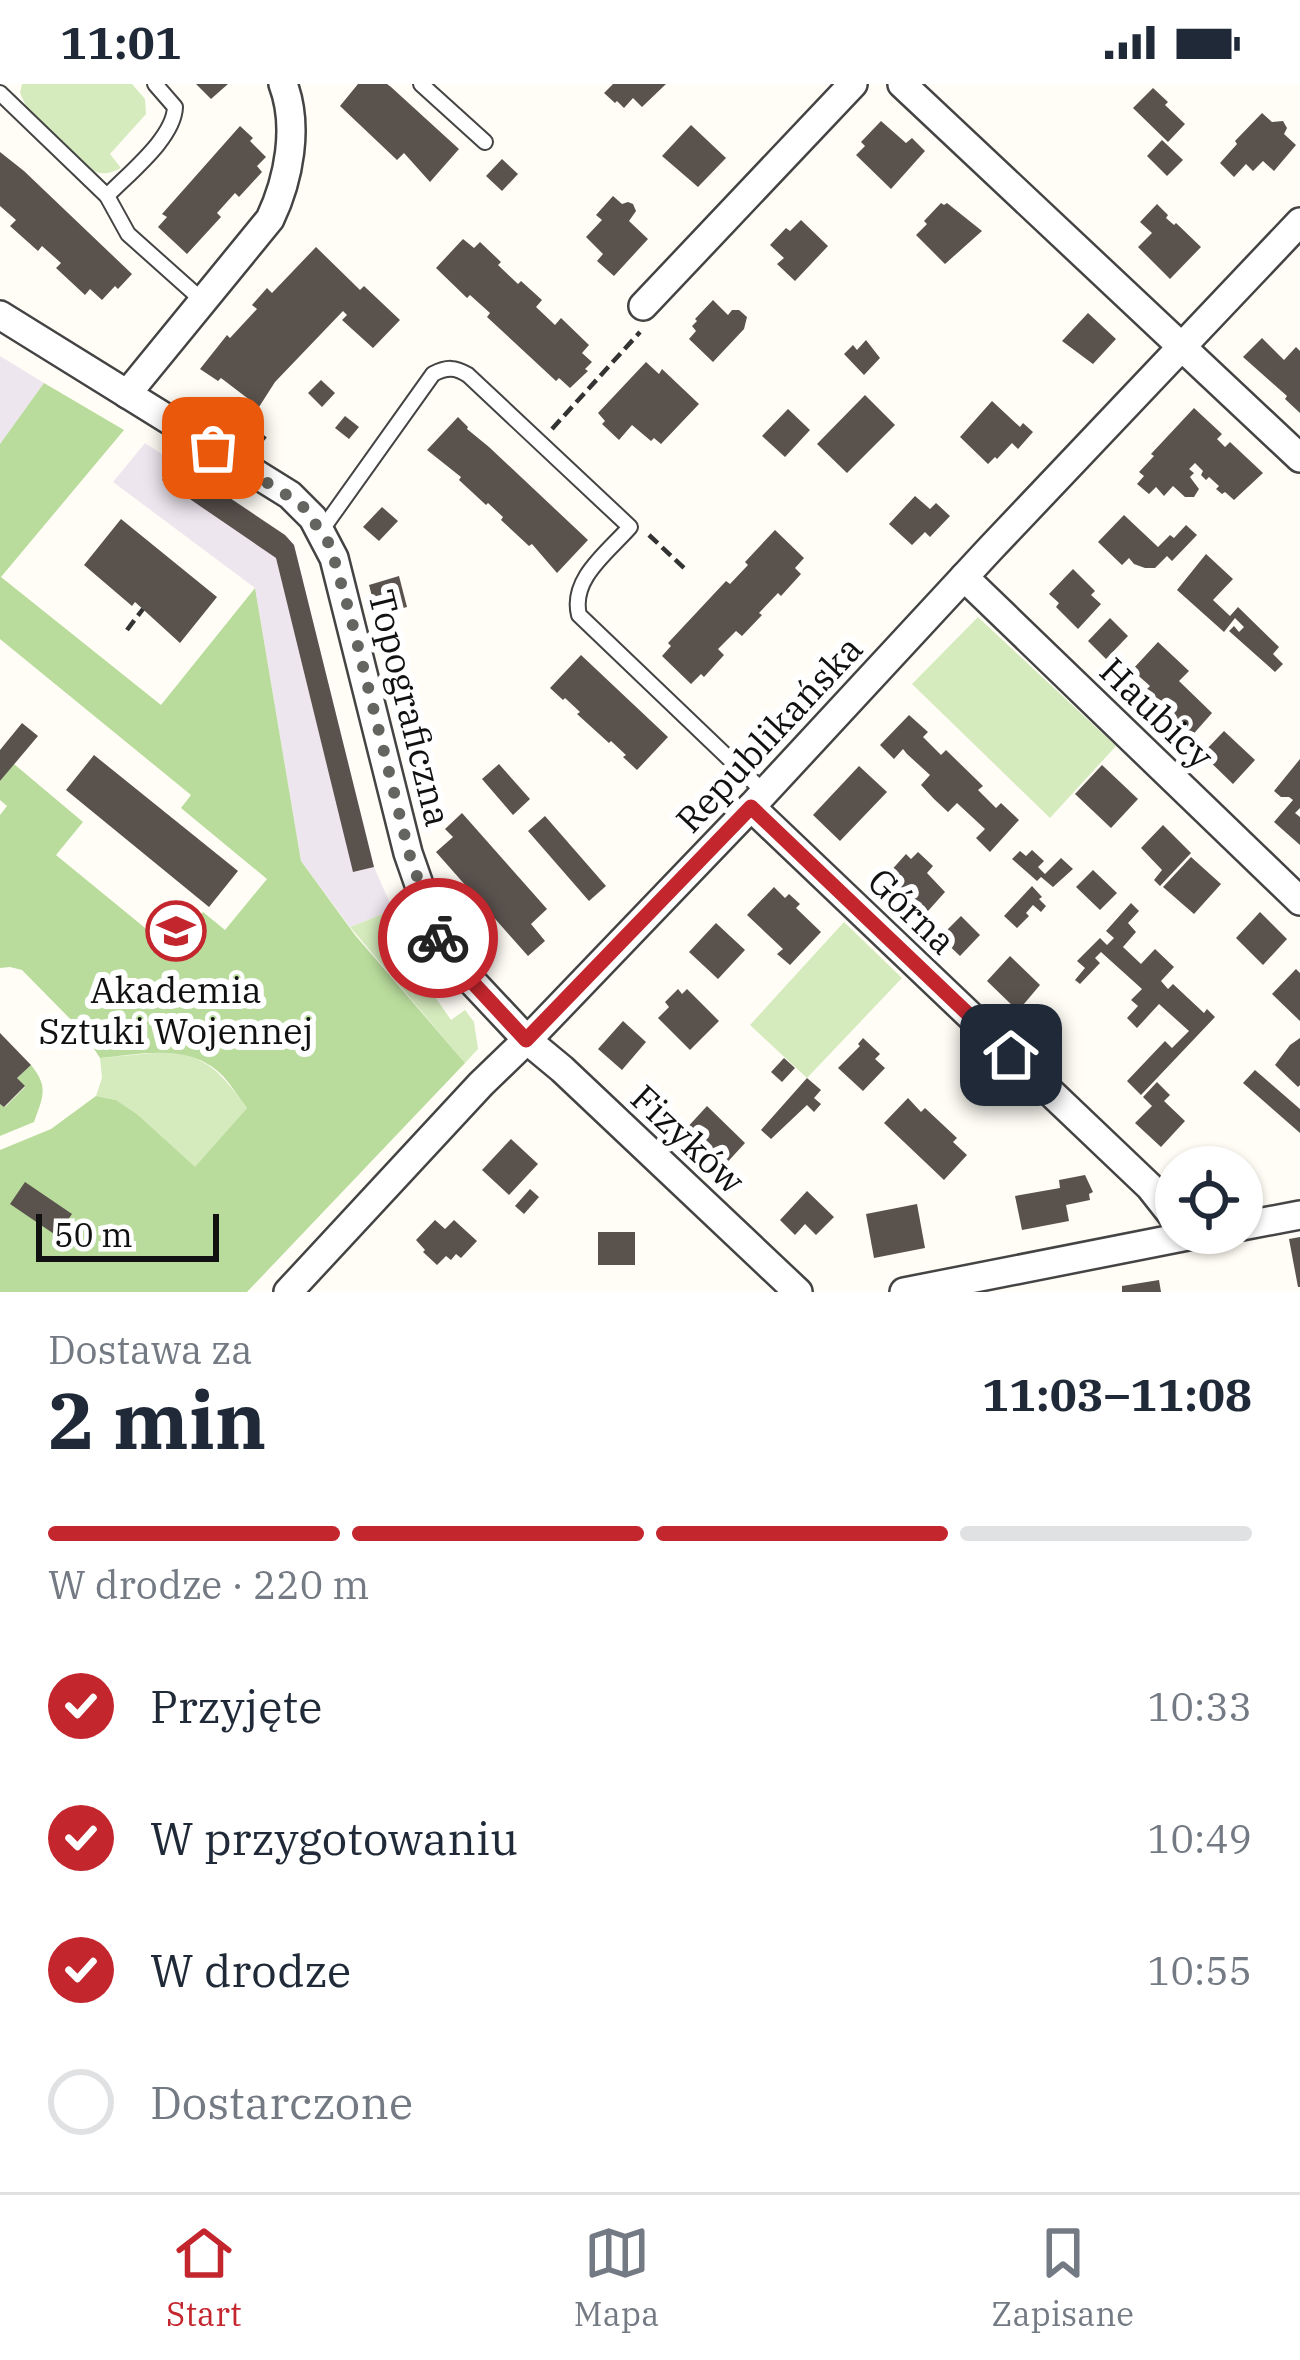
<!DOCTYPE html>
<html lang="pl">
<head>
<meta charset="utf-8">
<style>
  :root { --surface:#fff; --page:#f6f6f7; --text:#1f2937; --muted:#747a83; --line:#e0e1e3; --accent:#c4262e }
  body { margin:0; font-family:"IBM Plex Serif",serif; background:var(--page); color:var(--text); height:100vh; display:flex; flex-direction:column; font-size:45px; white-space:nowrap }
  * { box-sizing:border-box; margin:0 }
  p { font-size:39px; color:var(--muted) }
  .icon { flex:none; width:66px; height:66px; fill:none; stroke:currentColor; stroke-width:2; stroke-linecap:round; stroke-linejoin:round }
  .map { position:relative; height:1208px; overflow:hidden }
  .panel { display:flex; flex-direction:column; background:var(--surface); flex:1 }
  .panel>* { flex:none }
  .controls { position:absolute; left:1155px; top:1062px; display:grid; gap:24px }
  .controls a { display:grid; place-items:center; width:108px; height:108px; border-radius:50%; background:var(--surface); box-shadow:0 3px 9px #0004; font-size:60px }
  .scale { position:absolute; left:36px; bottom:30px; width:183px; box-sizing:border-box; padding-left:12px; border:6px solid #111; border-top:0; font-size:33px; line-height:42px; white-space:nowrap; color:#111; -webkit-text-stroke:9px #fff; paint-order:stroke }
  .pin { position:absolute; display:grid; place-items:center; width:102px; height:102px; color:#fff; margin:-51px; border-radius:24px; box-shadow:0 6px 18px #0006 }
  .courier { position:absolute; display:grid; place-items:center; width:120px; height:120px; margin:-60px; border:9px solid #c4262e; border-radius:50%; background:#fff; color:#222; box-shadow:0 3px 15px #0007 }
  .headline em { font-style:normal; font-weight:700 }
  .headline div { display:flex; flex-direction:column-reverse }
  .headline { display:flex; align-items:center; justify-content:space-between; height:204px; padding:0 48px }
  h1 { font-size:78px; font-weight:700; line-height:90px }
  .bar { display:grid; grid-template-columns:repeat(4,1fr); gap:18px 12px; align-content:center; height:144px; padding:0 48px }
  .bar i { height:15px; border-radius:9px; background:var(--line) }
  .bar .active { background:var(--accent) }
  .bar p { grid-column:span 4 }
  ol { padding:0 48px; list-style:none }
  li { display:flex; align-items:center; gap:36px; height:132px }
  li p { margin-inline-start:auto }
  li .icon { padding:12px; border-radius:50%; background:var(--accent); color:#fff; stroke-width:4 }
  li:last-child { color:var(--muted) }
  li i { width:66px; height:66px; border:6px solid var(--line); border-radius:50% }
  .status { display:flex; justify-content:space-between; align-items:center; height:84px; padding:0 60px; background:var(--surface); direction:ltr }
  .status svg { height:33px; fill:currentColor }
  .tabs { display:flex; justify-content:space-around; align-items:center; height:168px; border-top:3px solid var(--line); background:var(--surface); font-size:33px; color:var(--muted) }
  .tabs a { display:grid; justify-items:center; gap:6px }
  .tabs .active { color:var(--accent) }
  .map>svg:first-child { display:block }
  .industrial { fill:#eee6ef }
  .green { fill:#d5ebbd }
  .forest { fill:#b9dc9c }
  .building { fill:#5a524d }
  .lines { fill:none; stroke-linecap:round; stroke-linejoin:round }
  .lane-casing { stroke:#444; stroke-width:18 }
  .street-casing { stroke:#444; stroke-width:32 }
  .path { stroke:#333; stroke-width:4.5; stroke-dasharray:12 6; stroke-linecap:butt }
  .lane { stroke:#fff; stroke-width:14 }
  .street { stroke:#fff; stroke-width:27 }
  .done { stroke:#646461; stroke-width:12; stroke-dasharray:0 21.6 }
  .route { stroke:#c4262e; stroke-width:15 }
  .labels { text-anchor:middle; stroke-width:12; stroke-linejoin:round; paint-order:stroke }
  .street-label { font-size:36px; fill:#111; stroke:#fff }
  .poi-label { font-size:36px; fill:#111; stroke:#fff }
</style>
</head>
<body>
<div class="status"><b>11:01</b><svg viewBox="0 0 49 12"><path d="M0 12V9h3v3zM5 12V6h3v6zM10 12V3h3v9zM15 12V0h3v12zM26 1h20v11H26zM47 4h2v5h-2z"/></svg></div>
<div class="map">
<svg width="1300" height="1208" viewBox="0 0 1300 1208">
  <rect width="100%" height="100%" fill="#fffdf5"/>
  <g class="industrial">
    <path d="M0,272l44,27 -44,61z"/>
    <path d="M145,359l140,92 9,10 80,322 19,43 -43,17 -49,-66 -46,-273 -142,-106z"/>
  </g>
  <g class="green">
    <path d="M22,0h110l13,15 1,15 -36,40 11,14c-11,6 -22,8 -32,0l-62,-60 -7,-15z"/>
    <path d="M978,533l138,129 -66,72 -138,-134z"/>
    <path d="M393,826l40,84 18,26 14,-10 9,12 4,27 -13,14 -115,-136z"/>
    <path d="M844,838l58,56 -95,100 -57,-53z"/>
    <path d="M164,968c44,2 59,24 83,56l-52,60 -58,-54 -21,-14 -20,-4 6,-18 -2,-20z"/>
  </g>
  <g class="forest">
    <path d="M44,299l80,47 -123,147 160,128 94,-117 46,273 54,74 110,128 -218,229h-247v-142l51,-21 45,-33 20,4 21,14 58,53 52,-59c-8,-10 -15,-22 -24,-32 -33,-34 -81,-22 -123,-18l-17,-26 -61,-62 -12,-3 -10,1v-153l7,-9 -7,-6v-19l14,-17 69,58 -27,33 116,95 31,-38 22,18 42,-51 -86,-71 10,-13 -191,-156v-195z"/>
    <path d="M31,981c18,22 12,32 3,57l-34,14v-32l5,3 20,-20 -8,-9z"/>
  </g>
  <g class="building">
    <path d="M196,0h32l-17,15z"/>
    <path d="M358,0h29l4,3 68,62 -29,33 -26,-29 -7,7 -57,-54z"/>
    <path d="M613,0h53l-24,23 -9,-9 -9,10 -7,-7 -2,2 -11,-10z"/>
    <path d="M1153,4l15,14 -3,3 20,19 -17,18 -35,-34z"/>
    <path d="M1262,29l10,9 11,-1 4,7 -3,6 12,11 -22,26 -11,-10 -10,10 -7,-7 -12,13 -14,-14 17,-19 -2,-3z"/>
    <path d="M881,37l25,22 6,-5 13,13 -34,38 -35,-34 9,-9 -4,-4z"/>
    <path d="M691,41l35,33 -28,29 -36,-31z"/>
    <path d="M240,42l13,12 -3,3 16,16 -9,9 5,6 -23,25 -4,-4 -18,20 4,4 -34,37 -29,-27 9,-10 -5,-3z"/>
    <path d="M1162,56l21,20 -16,16 -20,-20z"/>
    <path d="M0,68l24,19 108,103 -14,15 -3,-3 -13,14 -12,-11 -5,6 -29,-27 5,-5 -19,-17 -4,5 -28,-25 6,-6 -16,-14z"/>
    <path d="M502,75l16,15 -16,17 -16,-15z"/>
    <path d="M613,112l9,8 6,-2 5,2 3,7 -7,10 19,18 -34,37 -17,-15 6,-7 -17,-17 16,-17 -6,-5z"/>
    <path d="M941,119l3,2 3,-2 35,28 -37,33 -29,-29 11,-11 -3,-3z"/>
    <path d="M1157,120l11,11 -2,3 8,7 2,-2 25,24 -31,32 -32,-32 14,-14 -12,-11z"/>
    <path d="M801,136l27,26 -33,35 -18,-17 7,-6 -14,-13 16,-17 4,3z"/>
    <path d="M463,155l11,9 6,-6 21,20 -3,3 20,19 3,-3 21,19 -6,7 19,18 6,-7 28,27 -7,8 10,9 -7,7 3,2 -18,17 -11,-10 -3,3 -69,-64 3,-4 -20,-18 -3,3 -31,-30z"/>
    <path d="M316,163l44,43 4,-4 36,34 -27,28 -31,-28 5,-5 -4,-4 -68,71 -16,25 -38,-29 -3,3 -18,-12 27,-34 3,3 27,-29 -5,-4 15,-17 5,5z"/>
    <path d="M713,216l15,15 4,-5h7l8,7 -3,12 -31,33 -24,-23 7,-8 -4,-5 5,-5 -2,-2z"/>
    <path d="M1088,229l28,26 -23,25 -31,-23z"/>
    <path d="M1262,254l22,22 12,-13 4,4v62l-15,-14 2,-3 -44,-39z"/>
    <path d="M866,256l14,18 -16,17 -20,-21 9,-9 4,5z"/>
    <path d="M646,278l13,12 3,-5 37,35 -38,40 -7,-6 -3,3 -19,-16 -13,15 -17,-16 3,-3 -7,-8z"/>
    <path d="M321,296l14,13 -13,14 -14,-14z"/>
    <path d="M865,311l30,30 -48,48 -30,-29z"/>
    <path d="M992,317l28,26 3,-4 10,9 -15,17 -6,-6 -15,16 -2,-2 -7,7 -28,-27z"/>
    <path d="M1194,324l28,26 -5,5 8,8 5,-5 33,31 -29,27 -9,-8 -3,2 -6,-5 3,-3 -10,-9 -3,3 -5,-5 2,-4 -8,-8 -6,6 5,4 -4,4 9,12 -5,8h-9l-12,-11 -9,10 -8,-9 -7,7 -12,-10 7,-8 -5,-4 15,-16 -3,-2z"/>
    <path d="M788,325l22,21 -25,27 -23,-21z"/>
    <path d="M345,332l14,11 -10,12 -14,-11z"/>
    <path d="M458,333l10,10 -1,2 22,18 99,93 -31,33 -25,-29 -3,2 -28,-26 2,-3 -15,-14 -2,2 -27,-25 2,-3 -34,-27z"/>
    <path d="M175,377l110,74 9,10 80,322 -21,5 -77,-314 -114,-78z"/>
    <path d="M915,412l15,13 6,-6 14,13 -20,21 -5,-5 -13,13 -23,-21z"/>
    <path d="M382,423l16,14 -19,20 -16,-14z"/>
    <path d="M1124,431l34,32 12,-12 4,3 12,-13 11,10 -25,26 -5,-5 -12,12h-10l-11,-4 -5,-6 -7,7 -24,-23z"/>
    <path d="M121,435l96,78 -37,46 -45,-41 -3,4 -48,-41z"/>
    <path d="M775,446l29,28 -9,10 6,6 -20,22 -3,-3 -19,20 3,2 -20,21 -6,-5 -18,18 6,6 -20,22 -3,-3 -10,10 -29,-28 9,-10 -3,-3 58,-62 4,3 18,-19 -3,-3z"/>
    <path d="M1206,470l27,25 -20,21 17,16 8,-9 41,40 -6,7 10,10 -8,8 -46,-41 5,-5 5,6 5,-5 -9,-9 -11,14 -47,-42z"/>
    <path d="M1073,485l22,22 -4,4 10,9 -23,25 -22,-22 3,-4 -10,-9z"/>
    <path d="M399,492l8,31 -30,8 -8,-30z"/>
    <path d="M1110,534l18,18 -22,23 -18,-18z"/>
    <path d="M1158,558l31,29 -10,10 33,32 -23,26 -48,-44 9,-9 -18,-16z"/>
    <path d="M581,571l87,82 -31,33 -14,-13 3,-2 -15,-14 -2,2 -32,-29 3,-2 -15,-14 -2,2 -13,-12z"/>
    <path d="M909,631l19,17 -5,5 18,18 5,-5 37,36 -5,4 18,18 5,-5 18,17 -29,32 -14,-14 9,-9 -28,-26 -9,9 -14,-13 -13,-14 9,-10 -23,-21 -4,-5 -9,10 -14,-14z"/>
    <path d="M22,639l16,13 -38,45v-31z"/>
    <path d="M1224,647l31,29 -22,24 -31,-30z"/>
    <path d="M94,671l144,116 -29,36 -143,-117z"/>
    <path d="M1300,675v49l-5,5 5,4v28l-26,-23 19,-22 -4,-3h-8l-7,-6z"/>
    <path d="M499,680l31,35 -17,16 -31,-36z"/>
    <path d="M1102,681l36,34 -27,29 -36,-34z"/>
    <path d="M859,682l28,26 -47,49 -27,-26z"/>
    <path d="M462,729l85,96 -16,15 14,17 -17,15 -92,-104 17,-15 -8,-8z"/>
    <path d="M545,732l61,70 -17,15 -61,-70z"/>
    <path d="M1163,741l28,28 -31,33 -6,-6 8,-10 -21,-22z"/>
    <path d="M1032,766l12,11 -6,6 7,7 16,-16 12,11 -20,18 -12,-10 -4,4 -25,-22 8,-8 6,5z"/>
    <path d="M918,768l15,14 -6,7 18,19 -17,19 -20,-18 -4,4 -9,-9 3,-4 -10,-10 18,-20 5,5z"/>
    <path d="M1191,773l30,27 -27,30 -31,-27z"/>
    <path d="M1093,786l24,23 -17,17 -24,-23z"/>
    <path d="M1032,802l10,11 -3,2 7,7 -5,6 -8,-7 -7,8 3,3 -12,12 -13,-12z"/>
    <path d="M774,803l11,11 4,-4 11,10 -4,4 25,24 -31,33 -13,-11 6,-5 -36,-34z"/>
    <path d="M1131,819l8,8 -11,12 8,9 -13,15 18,17 14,-15 19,18 -13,14 7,8 5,-5 31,29 3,-4 8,8 -74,78 -14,-14 38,-40 7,7 17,-17 -30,-27 -22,24 -10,-10 11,-12 -7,-6 11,-11 -41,-37 -6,6 5,5 -20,21 -5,-4 10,-12 -8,-7 23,-23 7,7 7,-7 -8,-7z"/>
    <path d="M1260,828l27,27 -24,26 -27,-27z"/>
    <path d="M961,832l19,19 -20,21 -20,-19z"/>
    <path d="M716,839l29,27 -27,29 -29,-27z"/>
    <path d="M1010,872l30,29 -22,26 -31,-30z"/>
    <path d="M1296,885l4,4v48l-28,-27z"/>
    <path d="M678,905l4,5 5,-5 32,32 -29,29 -32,-32 11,-11 -4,-5z"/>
    <path d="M623,937l23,21 -24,28 -24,-21z"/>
    <path d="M0,949l31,32 -14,13 8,8 -21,21 -4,-3z"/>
    <path d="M863,954l17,16 -5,5 10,9 -22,23 -25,-23 22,-22 -2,-2z"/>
    <path d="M1300,954v47l-2,2 -23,-22 15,-20z"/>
    <path d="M784,974l11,10 -13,14 -11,-10z"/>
    <path d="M1255,986l45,39v24l-57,-50z"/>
    <path d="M807,994l14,12 -7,8 7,6 -7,8 -7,-7 -36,34 -10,-9z"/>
    <path d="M1157,998l13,13 -6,6 21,20 -24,26 -26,-24 17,-17 -9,-9z"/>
    <path d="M908,1014l13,14 4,-4 32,30 -4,4 14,13 -23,25 -60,-57z"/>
    <path d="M707,1022l38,37 -22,24 -39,-36z"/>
    <path d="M511,1055l27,25 -29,31 -27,-25z"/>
    <path d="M1085,1091l8,17 -4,2 1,6 -24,5 3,16 -47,9 -7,-34 45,-8 -1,-8z"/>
    <path d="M25,1098l47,32 -15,22 -47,-32z"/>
    <path d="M530,1105l9,8 -15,17 -9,-8z"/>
    <path d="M807,1107l27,26 -18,18 -11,-11 -10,11 -15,-15z"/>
    <path d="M917,1120l8,44 -51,10 -8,-44z"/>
    <path d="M435,1136l10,9 9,-9 23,21 -16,17 -5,-4 -5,6 -5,-4 -9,9 -14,-13 2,-2 -9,-10z"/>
    <rect x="598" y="1148" width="37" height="33"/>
    <path d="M1300,1153v50h-2l-9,-48z"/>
    <path d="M1159,1196l2,12h-39v-6z"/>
  </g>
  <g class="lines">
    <defs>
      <g id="lane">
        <path d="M421,0l64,58"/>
        <path d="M0,9l107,103 21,38 75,67"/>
        <path d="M107,112c22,-23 67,-58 68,-89l-20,-23"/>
        <path d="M321,447l112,-157c14,-7 22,-7 35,1l162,152c-22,25 -60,52 -51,88l185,177"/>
      </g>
      <g id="street">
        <path d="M902,0l398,374"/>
        <path d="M643,222l210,-222"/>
        <path d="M0,231l290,180 23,23 21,40 74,295 29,83 14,23 76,81 35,29 236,223"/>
        <path d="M127,310l143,-175c19,-40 29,-93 13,-135"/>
        <path d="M964,493l336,324"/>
        <path d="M751,723l399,380 26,33"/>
        <path d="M1242,1142l58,-11"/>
        <path d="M288,1208l193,-208 58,-56 212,-221 239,-258 310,-327"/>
        <path d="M904,1208l299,-59"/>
      </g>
    </defs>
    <use href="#lane" class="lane-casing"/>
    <use href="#street" class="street-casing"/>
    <g class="path">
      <path d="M552,345l88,-97"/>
      <path d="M260,358l5,-6"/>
      <path d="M649,451l35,33"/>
      <path d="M127,546l16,-21"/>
    </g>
    <use href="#lane" class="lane"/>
    <use href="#street" class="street"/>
  </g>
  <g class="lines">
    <path class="done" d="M213,364l89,57 28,40 21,73 58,235 29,85"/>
    <path class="route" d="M438,854l13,21 75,81 225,-233 260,248"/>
  </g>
  <defs>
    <symbol id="university-ring" viewBox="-11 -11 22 22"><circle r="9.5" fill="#fff" stroke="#c4262e" stroke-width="1.5"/><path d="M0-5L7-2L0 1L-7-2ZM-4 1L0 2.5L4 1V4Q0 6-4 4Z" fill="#c4262e"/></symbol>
  </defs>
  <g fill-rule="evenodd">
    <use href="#university-ring" x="143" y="814" width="66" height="66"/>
  </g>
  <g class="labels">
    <g class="street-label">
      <text transform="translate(410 624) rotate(76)" y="13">Topograficzna</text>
      <text transform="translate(1157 629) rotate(44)" y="13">Haubicy</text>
      <text transform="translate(769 650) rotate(-47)" y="13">Republikańska</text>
      <text transform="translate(912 827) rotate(44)" y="13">Górna</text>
      <text transform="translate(688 1055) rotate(43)" y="13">Fizyków</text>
    </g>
    <g class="poi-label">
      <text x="176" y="919">Akademia<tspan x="176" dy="41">Sztuki Wojennej</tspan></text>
    </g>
  </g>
</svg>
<div class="controls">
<a><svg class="icon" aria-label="locate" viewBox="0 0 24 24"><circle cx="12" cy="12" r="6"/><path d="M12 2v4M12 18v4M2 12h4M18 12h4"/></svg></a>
</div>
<div class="scale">50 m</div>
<div class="pin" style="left:213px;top:364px;background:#ea580c"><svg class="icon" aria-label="bag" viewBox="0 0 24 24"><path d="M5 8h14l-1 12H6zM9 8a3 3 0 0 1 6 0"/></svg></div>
<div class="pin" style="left:1011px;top:971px;background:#1f2937"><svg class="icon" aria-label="home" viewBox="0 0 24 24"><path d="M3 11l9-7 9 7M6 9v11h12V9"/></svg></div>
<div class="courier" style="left:438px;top:854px"><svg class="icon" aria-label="bike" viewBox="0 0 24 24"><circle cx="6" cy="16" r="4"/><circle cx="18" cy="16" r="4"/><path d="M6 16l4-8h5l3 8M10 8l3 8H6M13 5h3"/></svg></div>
</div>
<section class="panel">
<div class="headline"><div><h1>2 min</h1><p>Dostawa za</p></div><em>11:03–11:08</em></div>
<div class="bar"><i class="active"></i><i class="active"></i><i class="active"></i><i></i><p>W drodze · 220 m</p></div>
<ol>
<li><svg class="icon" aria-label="check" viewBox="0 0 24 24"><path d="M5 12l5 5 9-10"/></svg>Przyjęte<p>10:33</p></li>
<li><svg class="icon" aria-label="check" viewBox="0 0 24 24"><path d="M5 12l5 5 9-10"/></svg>W przygotowaniu<p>10:49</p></li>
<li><svg class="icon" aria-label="check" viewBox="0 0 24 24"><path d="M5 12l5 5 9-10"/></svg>W drodze<p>10:55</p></li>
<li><i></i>Dostarczone</li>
</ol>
</section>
<nav class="tabs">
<a class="active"><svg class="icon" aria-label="home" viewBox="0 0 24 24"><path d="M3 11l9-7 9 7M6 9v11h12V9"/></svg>Start</a>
<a><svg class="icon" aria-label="map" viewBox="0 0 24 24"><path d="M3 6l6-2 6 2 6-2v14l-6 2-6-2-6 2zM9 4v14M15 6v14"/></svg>Mapa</a>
<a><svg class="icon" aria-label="saved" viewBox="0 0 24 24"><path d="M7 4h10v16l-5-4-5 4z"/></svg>Zapisane</a>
</nav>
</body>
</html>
